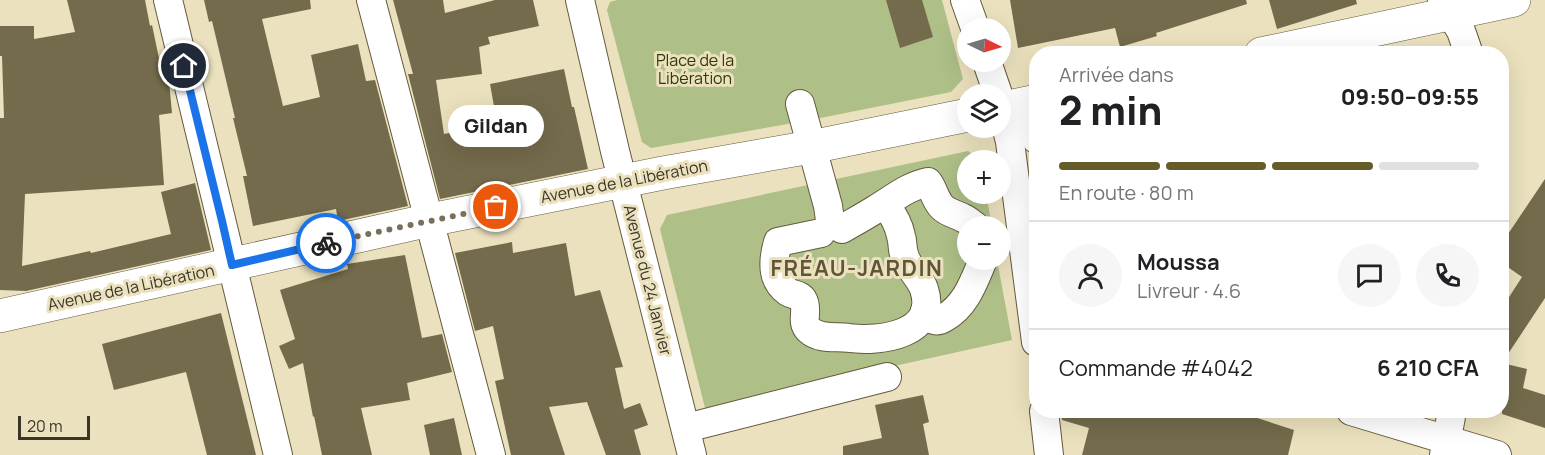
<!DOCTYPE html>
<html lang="fr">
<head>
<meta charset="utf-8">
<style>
  :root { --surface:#fff; --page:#f6f6f6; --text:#202124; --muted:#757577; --line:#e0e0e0; --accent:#665c28 }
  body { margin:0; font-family:Manrope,sans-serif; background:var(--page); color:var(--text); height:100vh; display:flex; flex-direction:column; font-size:22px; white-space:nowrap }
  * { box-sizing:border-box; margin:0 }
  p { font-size:20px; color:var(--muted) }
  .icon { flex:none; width:33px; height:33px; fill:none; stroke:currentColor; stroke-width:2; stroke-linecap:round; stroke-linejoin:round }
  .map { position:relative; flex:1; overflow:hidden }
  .side { position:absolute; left:1029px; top:46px; width:480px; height:372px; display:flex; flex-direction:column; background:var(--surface); border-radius:24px; box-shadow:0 6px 24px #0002 }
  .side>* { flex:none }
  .needle { width:39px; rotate:95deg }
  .tools { position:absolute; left:957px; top:18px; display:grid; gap:12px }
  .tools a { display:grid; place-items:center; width:54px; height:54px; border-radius:50%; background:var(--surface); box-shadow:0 6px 24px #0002; font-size:30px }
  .scale { position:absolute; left:18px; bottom:15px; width:72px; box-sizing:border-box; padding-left:6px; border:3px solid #393527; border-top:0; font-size:16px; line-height:21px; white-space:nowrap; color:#393527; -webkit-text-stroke:4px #ebe1be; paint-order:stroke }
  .pin { position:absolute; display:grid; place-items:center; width:51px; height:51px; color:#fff; margin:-26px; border:3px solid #fff; border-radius:50%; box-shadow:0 2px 6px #0007 }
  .courier { position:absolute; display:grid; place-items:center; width:60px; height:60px; margin:-30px; border:4px solid #1a73e8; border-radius:50%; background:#fff; color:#222; box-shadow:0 2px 8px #0007 }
  .bubble { position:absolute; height:42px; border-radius:21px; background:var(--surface); box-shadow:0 6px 24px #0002; font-size:20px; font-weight:800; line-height:42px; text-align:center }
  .headline em { font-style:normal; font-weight:800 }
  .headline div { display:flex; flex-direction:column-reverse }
  .headline { display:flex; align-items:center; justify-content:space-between; height:102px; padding:0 30px }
  h1 { font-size:39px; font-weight:800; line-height:45px }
  .bar { display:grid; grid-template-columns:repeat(4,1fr); gap:9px 6px; align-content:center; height:72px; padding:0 30px }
  .bar i { height:8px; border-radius:4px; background:var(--line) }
  .bar .on { background:var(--accent) }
  .bar p { grid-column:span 4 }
  .line { display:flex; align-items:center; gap:15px; padding:0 30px; border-top:2px solid var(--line) }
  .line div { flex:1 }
  .round { display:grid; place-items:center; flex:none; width:63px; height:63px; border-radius:32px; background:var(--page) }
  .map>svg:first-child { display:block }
  .green { fill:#aebf88 }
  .building { fill:#746b4c }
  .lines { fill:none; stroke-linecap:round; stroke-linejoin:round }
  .minor-casing { stroke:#645a3c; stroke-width:30 }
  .major-casing { stroke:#645a3c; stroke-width:34 }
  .minor { stroke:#fff; stroke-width:28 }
  .major { stroke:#fff; stroke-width:33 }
  .done { stroke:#77715c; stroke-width:6; stroke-dasharray:0 10.8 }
  .route { stroke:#1a73e8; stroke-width:8 }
  .labels { text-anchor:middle; stroke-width:6; stroke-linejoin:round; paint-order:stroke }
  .park-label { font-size:16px; fill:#2e3a06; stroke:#ebe1be }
  .street-label { font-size:16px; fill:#393527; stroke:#ebe1be }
  .district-label { font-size:22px; font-weight:bold; letter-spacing:1.5px; fill:#5f5537; stroke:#ebe1be }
</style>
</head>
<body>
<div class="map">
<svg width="1545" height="455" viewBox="0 0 1545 455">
  <rect width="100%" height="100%" fill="#ebe1be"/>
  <g class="green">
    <path d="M617,0h325l21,79 -12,13 -146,29 -154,27 -9,-6 -35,-132 3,-8z"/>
    <path d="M968,151l12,9h-12v34h18l6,32h-24v34h29l15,80 -307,68 -45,-179 7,-14z"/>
  </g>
  <g class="building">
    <path d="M67,0h78l5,26 2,-1 12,57 5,-1 3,32 -13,2 5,70 -139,9 -3,72 68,-15 1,2 80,-19 -10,-42 34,-9 16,67 -185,41 -26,-1v-172h4l-2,-62h-2v-30h34v13l41,-7z"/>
    <path d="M204,0h106l1,9 -49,10 21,87 37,-9 -9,-42 47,-11 8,37 9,-1 33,126 -70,15 -2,-12 -83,17 -10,-50h4l-14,-58h2l-23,-97 -3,1z"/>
    <path d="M393,0h50l2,13 50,-13h38l6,26 -51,11 2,7 -11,3 3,27 -46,6 8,54 53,-11 -7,-39 74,-15 8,38h2l14,62 -148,30 -32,-125h5z"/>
    <path d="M886,0h36l11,37 -33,11z"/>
    <path d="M1010,0h236l1,4 -91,29 1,3 -37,11 -5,-19 -97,20z"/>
    <path d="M1269,0h87l1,4 -80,25z"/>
    <path d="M1545,179v119l-43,65 25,6 -4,19 22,7v33l-43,-14v-106l20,-31 -20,-14v-20z"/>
    <path d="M512,242l1,11 53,-10 9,53 25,-6 23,77 -8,1 9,41 16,-6 8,22 -14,5 7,25h-35l-19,-53 -38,5 16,48h-54l-16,-74 9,-2 -11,-53 -18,5 -20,-78z"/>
    <path d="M405,255l17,83 20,-4 10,38 -45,11 3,17 -49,8 11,47h-50l-8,-39 -1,1 -10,-54 -14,6 -10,-23 16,-7 -15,-49 68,-21 -1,-5z"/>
    <path d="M221,313l35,142h-49l-21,-83 -72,18 -12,-46z"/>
    <path d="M923,395l6,27 -6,2 6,31h-86v-9l39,-8 -7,-33z"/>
    <path d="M1061,411h175l58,19 -6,25h-206l7,-27 -27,-8z"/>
    <path d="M454,418l8,37h-32l-6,-30z"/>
  </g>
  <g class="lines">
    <defs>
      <g id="minor">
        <path d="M168,0l110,455"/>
        <path d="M371,0l120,455"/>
        <path d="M580,0l35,151 77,304"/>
        <path d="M965,0l10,28"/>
        <path d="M1442,0l19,31 8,23"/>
        <path d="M987,62l11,32"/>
        <path d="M1000,100l10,42 26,200"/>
        <path d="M1027,103l9,36"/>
        <path d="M800,104l28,102 2,14"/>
        <path d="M842,229c12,-7 23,-13 34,-20 17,-10 32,-23 52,-27 6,8 7,18 14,25 6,6 14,7 21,11 5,2 9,6 12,8"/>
        <path d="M821,233l-43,9c-5,17 -7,38 10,50 5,3 13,3 15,8 6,10 -3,22 6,30 11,10 27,6 40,8 30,4 90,-3 75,-49 -4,-12 -17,-22 -20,-35 -2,-6 -1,-12 -3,-18 -2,-11 -9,-23 -16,-32"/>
        <path d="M925,311c5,9 11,12 19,7 22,-12 30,-37 39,-58"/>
        <path d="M1044,411l5,44"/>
        <path d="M1351,411l146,44"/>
        <path d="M686,428l201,-51"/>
        <path d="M1444,455l8,-44"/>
      </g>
      <g id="major">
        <path d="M1261,54l253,-54"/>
        <path d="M1000,109l36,-8"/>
        <path d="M0,316l430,-96 233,-47 148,-26 157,-32"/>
      </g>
    </defs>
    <use href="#minor" class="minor-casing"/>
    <use href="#major" class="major-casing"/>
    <use href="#minor" class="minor"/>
    <use href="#major" class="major"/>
  </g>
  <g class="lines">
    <path class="done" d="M326,243l170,-36"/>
    <path class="route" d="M184,66l38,155 10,44 94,-22"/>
  </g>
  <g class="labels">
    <g class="park-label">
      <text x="695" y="66">Place de la<tspan x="695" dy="18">Libération</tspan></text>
    </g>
    <g class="street-label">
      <text transform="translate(624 181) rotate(-11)" y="6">Avenue de la Libération</text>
      <text transform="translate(648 280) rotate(76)" y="6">Avenue du 24 Janvier</text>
      <text transform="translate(131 287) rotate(-12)" y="6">Avenue de la Libération</text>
    </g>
    <g class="district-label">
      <text x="857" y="276">FRÉAU-JARDIN</text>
    </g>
  </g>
</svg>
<div class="tools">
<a><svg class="needle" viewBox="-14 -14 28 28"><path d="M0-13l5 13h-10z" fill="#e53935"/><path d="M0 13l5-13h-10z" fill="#757577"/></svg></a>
<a><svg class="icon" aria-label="layers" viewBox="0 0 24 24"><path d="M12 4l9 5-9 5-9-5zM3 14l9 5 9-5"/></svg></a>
<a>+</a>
<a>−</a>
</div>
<div class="scale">20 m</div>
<div class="pin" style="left:496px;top:207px;background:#ea580c"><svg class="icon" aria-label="bag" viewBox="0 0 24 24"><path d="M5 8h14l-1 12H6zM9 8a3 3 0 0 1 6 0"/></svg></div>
<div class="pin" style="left:184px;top:66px;background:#1f2937"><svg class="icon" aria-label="home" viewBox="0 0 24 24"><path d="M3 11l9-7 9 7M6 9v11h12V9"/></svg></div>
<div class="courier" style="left:326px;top:243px"><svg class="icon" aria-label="bike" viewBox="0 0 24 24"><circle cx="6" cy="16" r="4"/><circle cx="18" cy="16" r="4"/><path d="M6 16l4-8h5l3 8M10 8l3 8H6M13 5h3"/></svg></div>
<div class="bubble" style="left:448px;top:105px;width:96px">Gildan</div>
<section class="side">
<div class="headline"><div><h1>2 min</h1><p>Arrivée dans</p></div><em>09:50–09:55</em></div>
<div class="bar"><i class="on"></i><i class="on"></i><i class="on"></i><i></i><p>En route · 80 m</p></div>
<div class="line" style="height:108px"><a class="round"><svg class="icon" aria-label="person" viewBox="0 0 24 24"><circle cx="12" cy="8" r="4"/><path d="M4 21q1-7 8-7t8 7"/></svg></a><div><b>Moussa</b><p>Livreur · 4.6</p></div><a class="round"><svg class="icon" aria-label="chat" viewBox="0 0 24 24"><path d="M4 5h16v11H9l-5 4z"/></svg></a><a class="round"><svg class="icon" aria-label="phone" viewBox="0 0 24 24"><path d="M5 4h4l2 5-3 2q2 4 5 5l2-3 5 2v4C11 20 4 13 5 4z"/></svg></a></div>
<div class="line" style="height:78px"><div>Commande #4042</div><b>6 210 CFA</b></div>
</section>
</div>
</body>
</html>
